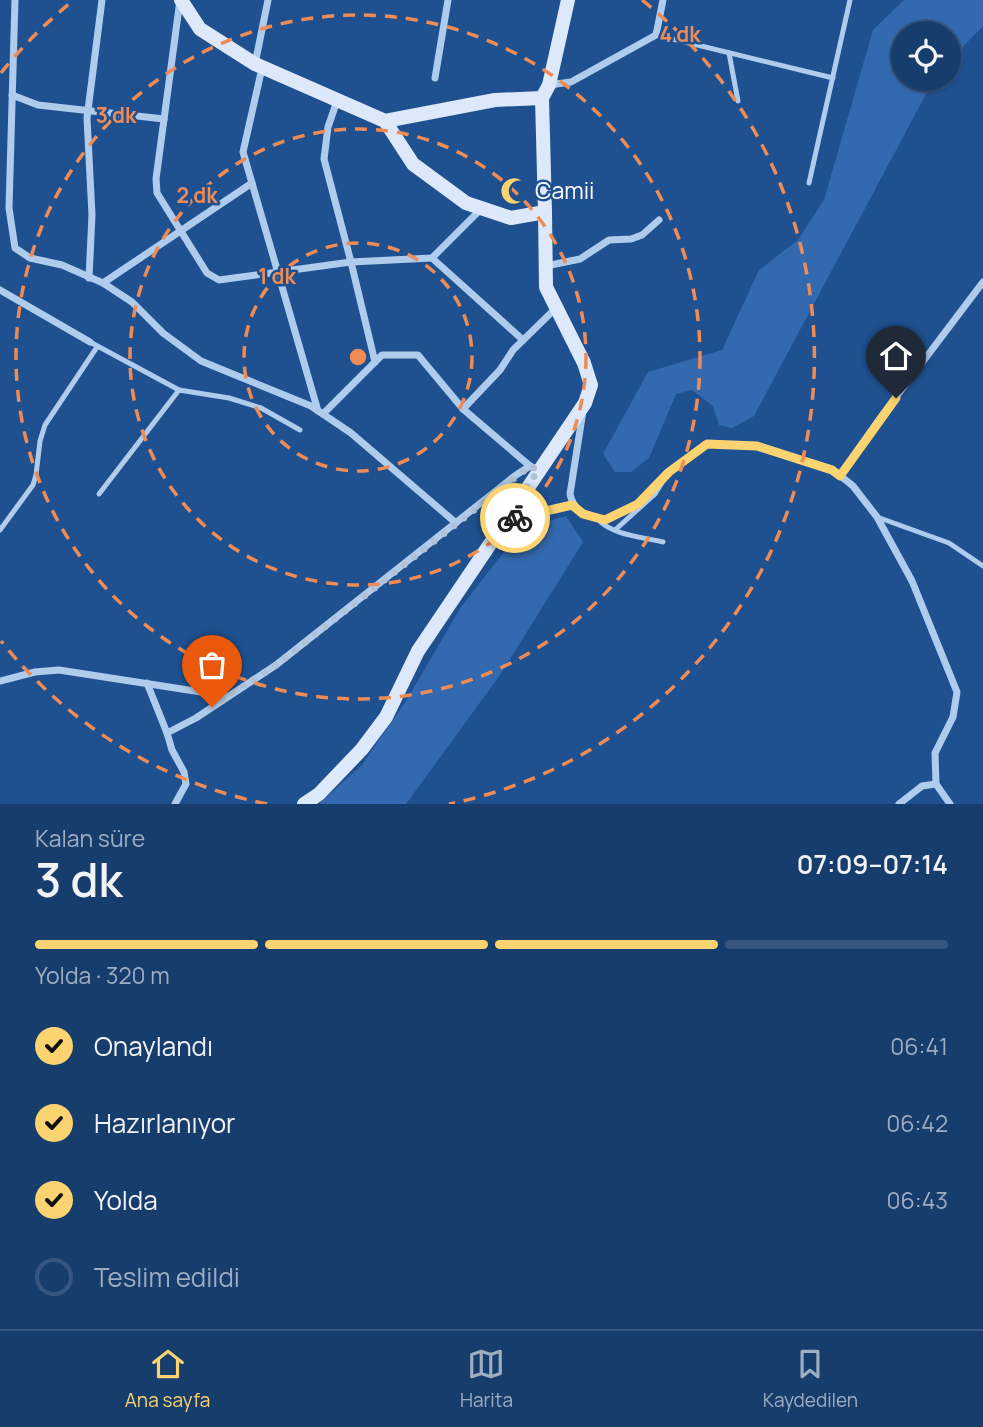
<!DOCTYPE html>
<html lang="tr">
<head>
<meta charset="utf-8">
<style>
  :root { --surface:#173d6d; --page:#204472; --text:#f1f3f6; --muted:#9eaec2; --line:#365680; --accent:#fbd471 }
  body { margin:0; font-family:Manrope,sans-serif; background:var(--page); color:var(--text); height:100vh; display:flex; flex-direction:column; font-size:26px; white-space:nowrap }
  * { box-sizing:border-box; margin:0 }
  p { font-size:23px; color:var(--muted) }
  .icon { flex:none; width:38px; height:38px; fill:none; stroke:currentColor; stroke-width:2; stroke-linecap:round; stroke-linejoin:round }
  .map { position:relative; height:804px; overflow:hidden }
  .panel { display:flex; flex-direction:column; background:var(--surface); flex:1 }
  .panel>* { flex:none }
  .buttons { position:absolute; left:891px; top:21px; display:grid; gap:14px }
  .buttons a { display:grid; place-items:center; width:70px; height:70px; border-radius:50%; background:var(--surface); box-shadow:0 2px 5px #0004,0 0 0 2px var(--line); font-size:35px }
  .pin { position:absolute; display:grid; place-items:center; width:60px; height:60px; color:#fff; margin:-72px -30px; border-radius:50% 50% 50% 0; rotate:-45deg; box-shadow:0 0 7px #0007 }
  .pin .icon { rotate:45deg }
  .courier { position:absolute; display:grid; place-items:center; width:70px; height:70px; margin:-35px; border:5px solid #fbd471; border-radius:50%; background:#fff; color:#222; box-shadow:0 2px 9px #0007 }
  .summary em { font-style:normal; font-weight:600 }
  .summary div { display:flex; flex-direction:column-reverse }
  .summary { display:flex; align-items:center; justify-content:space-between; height:119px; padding:0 35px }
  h1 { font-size:46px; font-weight:600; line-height:52px }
  .bar { display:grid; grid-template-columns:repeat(4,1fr); gap:10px 7px; align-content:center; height:84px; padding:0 35px }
  .bar i { height:9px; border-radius:5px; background:var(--line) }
  .bar .active { background:var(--accent) }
  .bar p { grid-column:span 4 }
  ol { padding:0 35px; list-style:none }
  li { display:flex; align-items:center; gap:21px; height:77px }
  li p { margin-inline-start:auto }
  li .icon { padding:7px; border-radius:50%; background:var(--accent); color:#111; stroke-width:4 }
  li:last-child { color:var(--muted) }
  li i { width:38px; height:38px; border:4px solid var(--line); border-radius:50% }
  .menu { display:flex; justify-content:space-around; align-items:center; height:98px; border-top:2px solid var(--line); background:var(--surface); font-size:19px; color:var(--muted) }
  .menu a { display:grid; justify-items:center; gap:4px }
  .menu .active { color:var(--accent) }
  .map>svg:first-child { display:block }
  .green { fill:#336aaf }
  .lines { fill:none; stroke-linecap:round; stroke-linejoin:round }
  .lane { stroke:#b0cced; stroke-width:5 }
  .street { stroke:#b0cced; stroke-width:7 }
  .secondary { stroke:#dde9fa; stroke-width:14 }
  .done { stroke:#b1c2d8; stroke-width:7; stroke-dasharray:0 12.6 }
  .route { stroke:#fbd471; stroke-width:9 }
  .ring { fill:none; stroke:#ef8b55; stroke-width:3.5; stroke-dasharray:12 9 }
  .labels { text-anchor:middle; stroke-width:5; stroke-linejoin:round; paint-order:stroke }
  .poi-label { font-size:23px; fill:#fff; stroke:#1f5191; text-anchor:start }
  .centre { fill:#ef8b55; stroke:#1f5191; stroke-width:3.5 }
  .ring-label { font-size:21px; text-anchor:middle; font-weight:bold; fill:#ef8b55; stroke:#1f5191; stroke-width:5; stroke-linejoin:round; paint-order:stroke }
</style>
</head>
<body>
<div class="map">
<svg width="983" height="804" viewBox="0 0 983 804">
  <rect width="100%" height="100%" fill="#1f5191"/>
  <g class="green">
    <path d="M904,0h79v26l-34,35 -1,-28h-45v46h31l-180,337 -22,12 -13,-3 -6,-19 -21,-16 -16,4 -27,64 -18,14h-16l-12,-18 45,-82 74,-22 37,-80 39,-30 26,-40 49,-170z"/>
    <path d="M566,516l17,26 -83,133 -94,129h-87l43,-39 44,-64 55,-94 61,-78z"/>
  </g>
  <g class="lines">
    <g class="lane">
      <path d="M656,35l177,43"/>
      <path d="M729,53l9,48"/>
      <path d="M809,183l41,-183"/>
      <path d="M90,342l89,48 50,8 32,10 39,22"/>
      <path d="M99,494l80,-104"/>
      <path d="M877,517l72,26 34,23"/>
      <path d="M597,518c13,17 46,19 66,24"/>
      <path d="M0,530l33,-45 3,-10 4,-34 5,-16 52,-78"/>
      <path d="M615,530l40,-36 8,-13"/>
    </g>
    <g class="street">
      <path d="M15,0l-6,208 6,40 15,10 32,7 41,18 29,19 31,31 38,28 110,45 40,27 105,90"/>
      <path d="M180,0l-24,179 1,14 50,80 12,7 132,-18 24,100"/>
      <path d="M255,64l13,-64"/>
      <path d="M262,68l-19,84 75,259"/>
      <path d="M435,78l13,-78"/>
      <path d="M549,85l22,-3 85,-47 7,-35"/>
      <path d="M12,95l26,10 126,14"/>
      <path d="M337,101l-9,26 -4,32 27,103 81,-4 49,-49"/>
      <path d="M432,258l91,82"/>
      <path d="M546,266l34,-7 29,-19 22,-1 11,-4 17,-15"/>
      <path d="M89,278l3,-63 -5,-97 15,-118"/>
      <path d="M103,283l149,-100"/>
      <path d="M0,290l90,52"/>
      <path d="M463,409l37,-39 13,-20 43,-42"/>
      <path d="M583,411l-13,83c4,19 18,21 35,26l33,-16 31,-32 38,-28 50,2 75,23 21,17 24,31 35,64 45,111 -4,25 -18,36 1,31 14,20"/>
      <path d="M323,414l59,-59h36l45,54 67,57"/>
      <path d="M840,476l41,-59 102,-135"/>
      <path d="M510,519l62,-14"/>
      <path d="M0,681l35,-9 24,-2 168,26"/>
      <path d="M147,683l20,50"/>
      <path d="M175,804l11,-20 -2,-12 -12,-22 -5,-17 29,-15 80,-53 240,-190 14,-9 8,4"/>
      <path d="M899,804l23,-18 14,-2"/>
    </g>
    <g class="secondary">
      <path d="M181,0l19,29 55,35 130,57 28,43 53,39 45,15 34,-6 1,75 38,76 7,22 -6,18 -167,248 -32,66 -24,32 -43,45 -15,10"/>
      <path d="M385,121l110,-21 47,-2"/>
      <path d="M545,212l-3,-114 7,-13 19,-85"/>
    </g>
  </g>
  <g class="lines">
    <path class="done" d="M212,707l64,-42 254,-199 8,4 -32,50 9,-2"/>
    <path class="route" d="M515,518l57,-13 11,9 22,6 33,-16 31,-32 38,-28 50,2 75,24 8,6 56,-78"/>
  </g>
  <g class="ring">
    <circle cx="358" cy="357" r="114"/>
    <circle cx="358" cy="357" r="228"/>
    <circle cx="358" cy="357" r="342"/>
    <path d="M267 804A456 456 0 0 1 1 641M1 73A456 456 0 0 1 74 0M642 0A456 456 0 0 1 449 804"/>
  </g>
  <defs>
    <symbol id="mosque-bare" viewBox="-9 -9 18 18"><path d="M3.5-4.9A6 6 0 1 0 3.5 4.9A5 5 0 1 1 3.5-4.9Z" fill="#fbd471" stroke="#1f5191" stroke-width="2.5" paint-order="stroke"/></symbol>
  </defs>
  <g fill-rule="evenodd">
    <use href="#mosque-bare" x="495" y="172" width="38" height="38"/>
  </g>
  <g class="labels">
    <g class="poi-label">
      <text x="535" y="199">Camii</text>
    </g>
  </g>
  <circle cx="358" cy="357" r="10" class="centre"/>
  <g class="ring-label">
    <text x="680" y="42">4 dk</text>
    <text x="116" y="123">3 dk</text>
    <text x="197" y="203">2 dk</text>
    <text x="277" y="284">1 dk</text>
  </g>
</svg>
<div class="buttons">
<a><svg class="icon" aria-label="locate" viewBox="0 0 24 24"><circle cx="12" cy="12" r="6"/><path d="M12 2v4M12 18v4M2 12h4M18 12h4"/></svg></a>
</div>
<div class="pin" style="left:212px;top:707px;background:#ea580c"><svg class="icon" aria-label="bag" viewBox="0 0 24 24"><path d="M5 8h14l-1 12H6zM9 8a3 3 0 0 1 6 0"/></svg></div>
<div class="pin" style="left:896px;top:398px;background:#1f2937"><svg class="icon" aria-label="home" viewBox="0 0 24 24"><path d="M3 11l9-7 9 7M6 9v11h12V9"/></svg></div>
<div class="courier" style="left:515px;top:518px"><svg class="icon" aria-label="bike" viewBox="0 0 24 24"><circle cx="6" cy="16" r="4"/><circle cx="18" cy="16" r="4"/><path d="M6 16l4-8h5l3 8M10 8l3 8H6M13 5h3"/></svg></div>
</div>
<section class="panel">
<div class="summary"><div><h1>3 dk</h1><p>Kalan süre</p></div><em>07:09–07:14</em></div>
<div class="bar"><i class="active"></i><i class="active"></i><i class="active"></i><i></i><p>Yolda · 320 m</p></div>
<ol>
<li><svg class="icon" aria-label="check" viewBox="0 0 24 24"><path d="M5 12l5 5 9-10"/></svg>Onaylandı<p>06:41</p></li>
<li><svg class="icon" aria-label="check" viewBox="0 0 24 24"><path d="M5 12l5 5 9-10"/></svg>Hazırlanıyor<p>06:42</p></li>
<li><svg class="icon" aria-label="check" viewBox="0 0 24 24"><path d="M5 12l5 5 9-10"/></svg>Yolda<p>06:43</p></li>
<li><i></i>Teslim edildi</li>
</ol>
</section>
<nav class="menu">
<a class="active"><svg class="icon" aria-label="home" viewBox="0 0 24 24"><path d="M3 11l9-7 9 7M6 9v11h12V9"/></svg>Ana sayfa</a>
<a><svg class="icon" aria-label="map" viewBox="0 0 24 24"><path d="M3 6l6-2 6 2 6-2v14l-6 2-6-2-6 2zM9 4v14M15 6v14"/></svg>Harita</a>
<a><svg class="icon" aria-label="saved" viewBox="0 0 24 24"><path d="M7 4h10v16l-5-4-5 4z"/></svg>Kaydedilen</a>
</nav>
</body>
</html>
